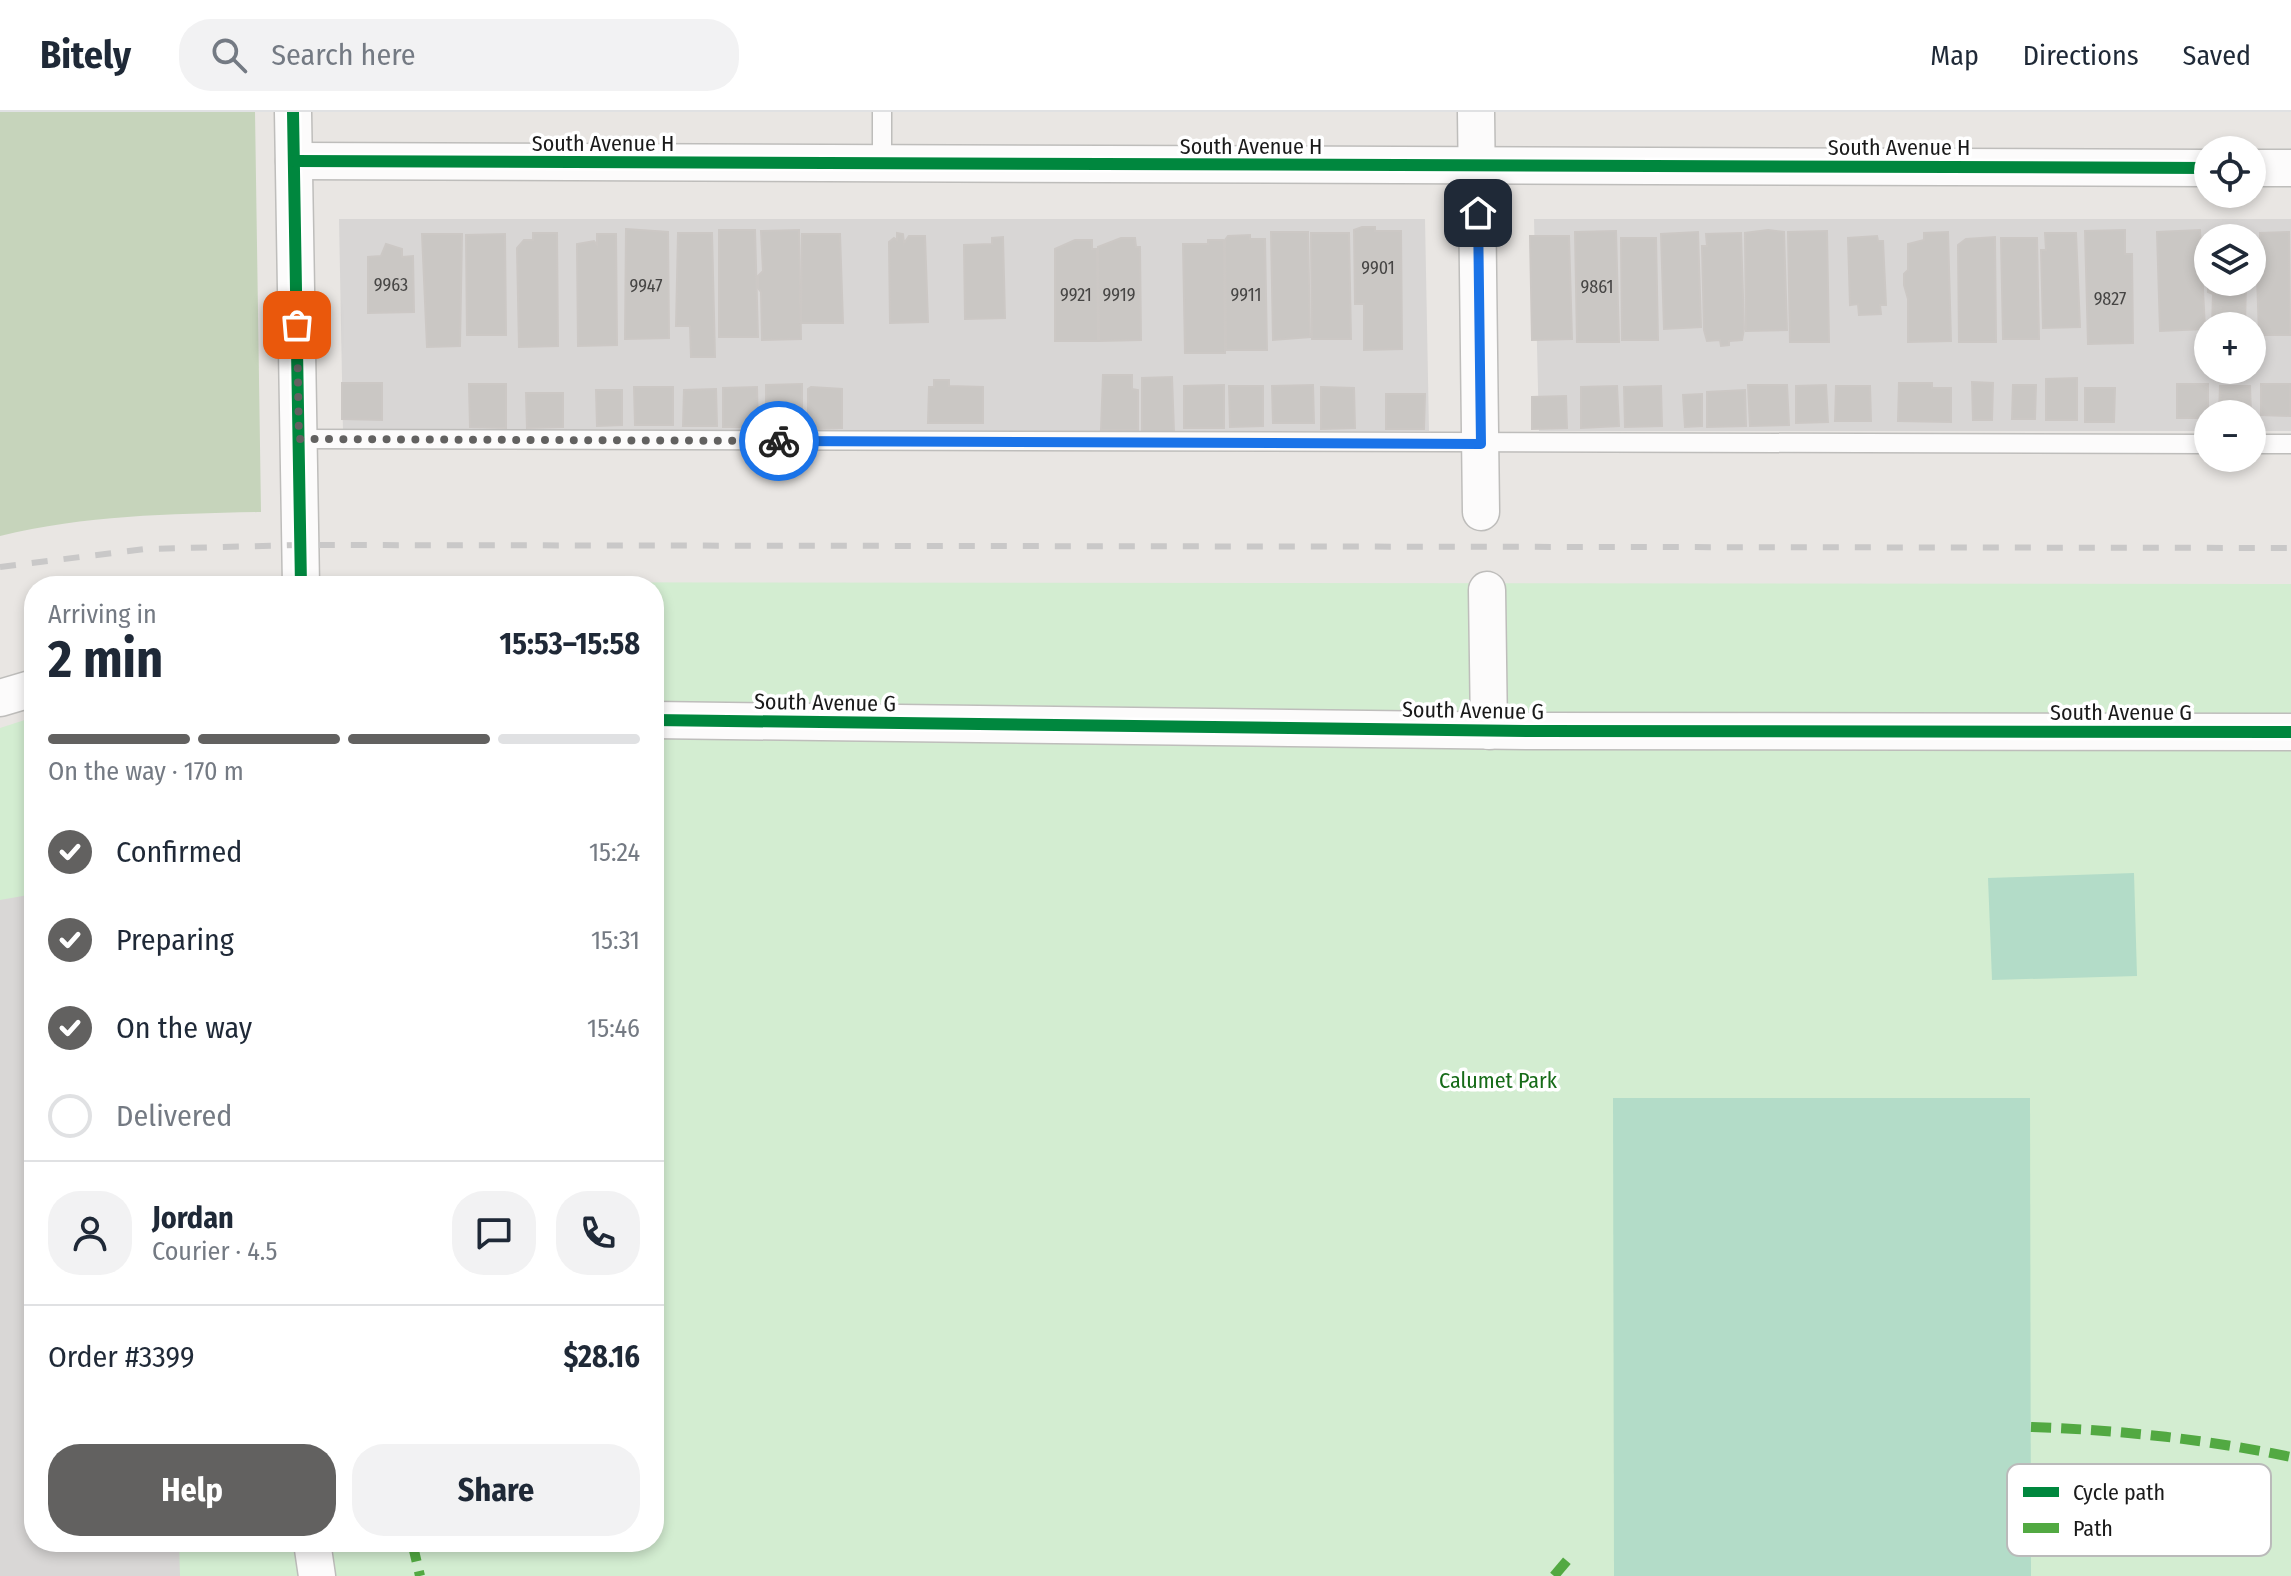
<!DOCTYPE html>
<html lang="en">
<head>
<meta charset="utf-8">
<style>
  :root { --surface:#fff; --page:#f2f2f3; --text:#1f2937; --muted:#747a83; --line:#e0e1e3; --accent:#626160 }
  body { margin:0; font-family:"Fira Sans Condensed",sans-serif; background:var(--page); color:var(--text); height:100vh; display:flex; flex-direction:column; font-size:30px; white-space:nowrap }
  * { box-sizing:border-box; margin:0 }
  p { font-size:26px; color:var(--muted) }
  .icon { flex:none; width:44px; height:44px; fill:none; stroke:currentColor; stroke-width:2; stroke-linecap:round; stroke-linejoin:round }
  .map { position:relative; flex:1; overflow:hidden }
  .side { position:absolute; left:24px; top:464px; width:640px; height:976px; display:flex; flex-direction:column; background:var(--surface); border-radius:32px; box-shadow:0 4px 12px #0003 }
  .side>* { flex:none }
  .buttons { position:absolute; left:2194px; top:24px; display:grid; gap:16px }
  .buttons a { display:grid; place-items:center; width:72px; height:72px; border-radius:50%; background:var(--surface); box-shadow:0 4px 12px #0003; font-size:40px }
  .pin { position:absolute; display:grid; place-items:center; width:68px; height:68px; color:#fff; margin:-34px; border-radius:16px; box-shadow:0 4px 12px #0006 }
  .courier { position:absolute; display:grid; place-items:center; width:80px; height:80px; margin:-40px; border:6px solid #1a73e8; border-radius:50%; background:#fff; color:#222; box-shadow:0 2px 10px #0007 }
  .headline em { font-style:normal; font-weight:700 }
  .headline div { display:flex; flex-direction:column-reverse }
  .headline { display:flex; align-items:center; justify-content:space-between; height:136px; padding:0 24px }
  h1 { font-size:52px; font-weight:700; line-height:60px }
  .bar { display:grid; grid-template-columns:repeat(4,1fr); gap:12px 8px; align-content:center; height:96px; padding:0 24px }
  .bar i { height:10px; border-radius:6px; background:var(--line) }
  .bar .current { background:var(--accent) }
  .bar p { grid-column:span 4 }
  .line { display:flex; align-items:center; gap:20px; padding:0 24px; border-top:2px solid var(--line) }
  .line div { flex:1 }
  .round { display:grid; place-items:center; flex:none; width:84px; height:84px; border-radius:32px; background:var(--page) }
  ol { padding:0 24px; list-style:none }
  li { display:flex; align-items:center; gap:24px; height:88px }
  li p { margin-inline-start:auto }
  li .icon { padding:8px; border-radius:50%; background:var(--accent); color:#fff; stroke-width:4 }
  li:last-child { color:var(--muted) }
  li i { width:44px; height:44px; border:4px solid var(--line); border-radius:50% }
  .action { display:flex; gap:16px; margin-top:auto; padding:16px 24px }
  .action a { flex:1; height:92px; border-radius:32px; background:var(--accent); color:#fff; font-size:32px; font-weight:700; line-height:92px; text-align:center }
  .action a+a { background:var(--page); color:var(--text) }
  header { display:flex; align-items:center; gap:48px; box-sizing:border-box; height:112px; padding:0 40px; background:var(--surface); border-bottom:2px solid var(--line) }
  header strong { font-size:38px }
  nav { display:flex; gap:44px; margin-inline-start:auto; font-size:28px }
  .search { width:560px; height:72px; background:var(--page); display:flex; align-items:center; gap:20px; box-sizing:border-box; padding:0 28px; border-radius:32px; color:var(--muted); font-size:30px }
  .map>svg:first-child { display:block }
  .residential { fill:#d8d6d5; fill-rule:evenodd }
  .forest { fill:#c6d4bb }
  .park { fill:#d3edd1 }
  .pitch { fill:#b3dcc8 }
  .parking { fill:#d9d7d6 }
  .building { fill:#cac7c4; stroke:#ccc8c5; stroke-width:2 }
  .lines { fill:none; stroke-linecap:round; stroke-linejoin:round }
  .service-casing { stroke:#bebdbb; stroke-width:21 }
  .minor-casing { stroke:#bebdbb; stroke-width:39 }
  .service { stroke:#fcfbfb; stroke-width:18 }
  .minor { stroke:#fcfbfb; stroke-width:36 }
  .rail { stroke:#c9c8c8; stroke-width:6; stroke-dasharray:16 16; stroke-linecap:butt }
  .quiet { stroke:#52a942; stroke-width:10; stroke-dasharray:20 10; stroke-linecap:butt }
  .cycleway-casing { stroke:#fff; stroke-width:17 }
  .cycleway { stroke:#00873e; stroke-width:12 }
  .done { stroke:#626160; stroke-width:8; stroke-dasharray:0 14.4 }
  .route { stroke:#1a73e8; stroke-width:10 }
  .labels { text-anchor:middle; stroke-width:7; stroke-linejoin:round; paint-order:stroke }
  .number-label { font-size:18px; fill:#464544 }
  .street-label { font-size:22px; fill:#1a1a1a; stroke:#fff }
  .park-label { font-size:22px; fill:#166b18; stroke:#fff }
  .key { fill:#fff; stroke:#bababa; stroke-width:2 }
  .key-label { font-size:22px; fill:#1a1a1a }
</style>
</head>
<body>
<header>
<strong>Bitely</strong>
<div class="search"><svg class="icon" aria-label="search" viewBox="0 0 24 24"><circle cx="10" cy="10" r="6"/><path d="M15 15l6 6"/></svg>Search here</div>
<nav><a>Map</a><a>Directions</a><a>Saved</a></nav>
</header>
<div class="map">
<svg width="2291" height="1464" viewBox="0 0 2291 1464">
  <rect width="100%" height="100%" fill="#e9e6e3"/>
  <g class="residential">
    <path d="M339,107h1086l4,212h-1086z"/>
    <path d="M1534,107h757v212h-39v-17h-44v17h-669zM2208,126h44v44h-44zM2208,214h44v44h-44z"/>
  </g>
  <path class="forest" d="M0,0h255l6,400c-89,2 -174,3 -261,24z"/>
  <path class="park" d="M320,470l1971,2v992h-2291v-848l34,-11v825h620v-956h-334z"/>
  <g class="pitch">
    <path d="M2134,761l3,103 -145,4 -4,-102z"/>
    <path d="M1613,986h417l1,478h-417z"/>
  </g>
  <path class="parking" d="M34,782v648h145l1,34h-180v-676z"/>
  <g class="building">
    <path d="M1362,115h13v4h26l1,118 -38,1v-46h-9l-1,-74z"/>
    <path d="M626,117l42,3 1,106 -44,1z"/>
    <path d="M719,118h36l3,107h-39z"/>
    <path d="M799,118l2,109 -39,1 -1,-48 -3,-4v-12l5,-5 -2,-40z"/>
    <path d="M1768,118l16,2 3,98 -41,1 -1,-98z"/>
    <path d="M2125,118v24h7l1,89 -45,1 -3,-113z"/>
    <path d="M2200,118l5,99 -45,2 -3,-99z"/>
    <path d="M1616,119l3,111h-42l-2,-110z"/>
    <path d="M1827,119l2,111h-39l-2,-110z"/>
    <path d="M1271,120h37l2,105 -37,3z"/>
    <path d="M1698,120l3,95 -37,2 -3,-95z"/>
    <path d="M1948,120l3,109 -43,1v-43l-4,-14v-11l4,-4v-26l16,-4v-7z"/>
    <path d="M2289,120l1,103h-31l-3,-90h4v-12z"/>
    <path d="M533,121h24l1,113 -39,1 -2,-99 7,-8h9z"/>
    <path d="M678,121h34l3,124h-24l-1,-31h-14z"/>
    <path d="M897,121l6,1 1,9 5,-7h16l3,86 -38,1 -1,-81 5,-4 3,2z"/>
    <path d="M1311,121h38l2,106h-39z"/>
    <path d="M1741,121l3,96 -2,11 -13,1v4l-8,1 -1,-6 -13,1 -3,-11 -2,-84h5l-1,-12z"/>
    <path d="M2045,121h31l4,94 -37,1 -2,-78h5z"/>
    <path d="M422,122h40l-2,112 -33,1z"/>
    <path d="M505,122l1,101h-39l-1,-100z"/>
    <path d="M597,122h19l1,111 -39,1 -1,-102 17,-3 3,4z"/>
    <path d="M802,122h38l3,89h-42z"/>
    <rect x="2212" y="122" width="34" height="4"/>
    <path d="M1250,123v4h15l2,111h-41l-1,-110 3,-4z"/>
    <path d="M1530,124h39l3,103 -40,1z"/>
    <path d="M1877,124l1,5h5l3,64h-6l1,9 -22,1 -1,-11 -8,1 -2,-67z"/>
    <path d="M1003,125l2,81 -40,1 -1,-74 28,-1v-6z"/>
    <path d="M1995,125l1,105h-37l-1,-97 8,-6z"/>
    <path d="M1121,126h14l1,9h4l1,93 -42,1 -1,-94z"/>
    <path d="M1621,126h35l2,102h-36z"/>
    <path d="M2001,126h36l2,101h-36z"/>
    <path d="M1075,128h17v9h5l1,92h-43v-92z"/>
    <path d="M1208,128h15l1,4 1,109h-40l-2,-109h25z"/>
    <path d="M386,132l16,5v8l11,-1 1,56 -46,1v-56l13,-1z"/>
    <path d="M2208,170h38l-1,44h-33l1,-32 -5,-2z"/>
    <path d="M1103,263h29v14l6,1v40h-37z"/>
    <path d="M1172,265l2,55h-32v-54z"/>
    <path d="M2077,266v42h-31v-41z"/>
    <path d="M934,268h15v6l34,1v36h-55l1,-36h5z"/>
    <path d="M1972,270l21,1 -1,37h-19z"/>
    <path d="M342,271h40v37l-40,-1z"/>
    <path d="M1899,271h33v5h19v34l-53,-1z"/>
    <path d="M469,272h37v44l-36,-1z"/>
    <path d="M802,272v42l-36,1v-42z"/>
    <rect x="2177" y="272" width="31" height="34"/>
    <path d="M2261,272h29v32l-29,-1z"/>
    <path d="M1224,273v43h-40v-42z"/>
    <path d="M1313,273l1,38h-41l-1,-37z"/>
    <path d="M1748,273h39l2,40 -39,1z"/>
    <path d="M1826,273l2,37 -32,1v-37z"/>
    <path d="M2013,273h23l-1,34h-23z"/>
    <path d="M1229,274h34v40l-33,1z"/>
    <path d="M1617,274l2,40 -38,2v-41z"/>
    <path d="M1661,274l1,40 -37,1 -1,-40z"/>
    <path d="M1836,274h34l1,35h-36z"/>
    <path d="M2220,274h30l1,28h-32z"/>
    <path d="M634,275h39v38h-38z"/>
    <path d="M757,275l1,40h-35v-39z"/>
    <path d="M811,275l31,2v39l-34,1v-40z"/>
    <path d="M1321,275l33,1 1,40 -34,1z"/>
    <path d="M2085,276h30l-1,34h-29z"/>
    <path d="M716,277l1,37h-34l1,-36z"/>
    <path d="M596,278h26v35l-25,1z"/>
    <path d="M1745,278l1,36 -39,1v-35z"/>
    <path d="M526,281h37v34l-36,1z"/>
    <path d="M1386,282h39l-1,35h-38z"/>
    <path d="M1702,282v32l-17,1 -2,-32z"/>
    <path d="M1566,284l1,32 -35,1v-32z"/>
  </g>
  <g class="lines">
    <defs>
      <g id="service">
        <path d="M882,0v54"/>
        <path d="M299,327l1909,5"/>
        <path d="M2252,332h39"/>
      </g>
      <g id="minor">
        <path d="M293,0l8,474"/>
        <path d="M1476,0l5,400"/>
        <path d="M294,49l1914,7"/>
        <path d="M2252,56h39"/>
        <path d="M1487,478l2,141"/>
        <path d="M0,586l34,-10"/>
        <path d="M654,608l878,11 759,1"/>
        <path d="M312,1430l5,34"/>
      </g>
    </defs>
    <use href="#service" class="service-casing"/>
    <use href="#minor" class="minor-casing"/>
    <use href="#service" class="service"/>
    <use href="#minor" class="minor"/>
    <path class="rail" d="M0,455l145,-18 155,-4 1991,3"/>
    <g class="quiet">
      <path d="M2031,1315c89,3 173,12 260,30"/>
      <path d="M412,1430l8,34"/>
      <path d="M1554,1464l16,-19"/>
    </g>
    <defs>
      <g id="cycleway">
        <path d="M293,0l8,474"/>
        <path d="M294,49l1914,7"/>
        <path d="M654,608l878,11 759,1"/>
      </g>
    </defs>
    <use href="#cycleway" class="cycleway-casing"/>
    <use href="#cycleway" class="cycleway"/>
  </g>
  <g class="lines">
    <path class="done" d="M297,213l2,114 480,2"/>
    <path class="route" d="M779,329l702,3 -3,-231"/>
  </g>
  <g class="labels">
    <g class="number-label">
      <text x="1378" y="162">9901</text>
      <text x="391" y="179">9963</text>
      <text x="646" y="180">9947</text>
      <text x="1597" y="181">9861</text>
      <text x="1076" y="189">9921</text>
      <text x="1119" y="189">9919</text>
      <text x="1246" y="189">9911</text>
      <text x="2110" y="193">9827</text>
    </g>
    <g class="street-label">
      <text x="603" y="39">South Avenue H</text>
      <text x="1251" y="42">South Avenue H</text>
      <text x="1899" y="43">South Avenue H</text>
      <text transform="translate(825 590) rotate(1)" y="8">South Avenue G</text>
      <text transform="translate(1473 598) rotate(1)" y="8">South Avenue G</text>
      <text x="2121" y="608">South Avenue G</text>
    </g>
    <g class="park-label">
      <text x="1498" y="976">Calumet Park</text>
    </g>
  </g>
  <rect x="2007" y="1352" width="264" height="92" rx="12" class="key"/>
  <rect x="2023" y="1375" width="36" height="10" fill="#00873e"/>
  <rect x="2023" y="1411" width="36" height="10" fill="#52a942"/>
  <g class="key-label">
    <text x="2073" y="1388">Cycle path</text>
    <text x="2073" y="1424">Path</text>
  </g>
</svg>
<div class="buttons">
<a><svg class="icon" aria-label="locate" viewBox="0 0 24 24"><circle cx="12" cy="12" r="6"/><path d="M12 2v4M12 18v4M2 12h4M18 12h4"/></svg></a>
<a><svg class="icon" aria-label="layers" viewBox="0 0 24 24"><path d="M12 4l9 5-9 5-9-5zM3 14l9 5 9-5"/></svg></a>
<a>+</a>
<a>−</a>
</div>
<div class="pin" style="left:297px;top:213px;background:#ea580c"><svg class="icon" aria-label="bag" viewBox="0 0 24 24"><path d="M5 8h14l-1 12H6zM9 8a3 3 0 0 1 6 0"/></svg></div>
<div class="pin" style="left:1478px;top:101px;background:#1f2937"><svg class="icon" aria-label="home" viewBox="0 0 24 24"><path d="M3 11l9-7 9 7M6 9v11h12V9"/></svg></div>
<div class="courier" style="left:779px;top:329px"><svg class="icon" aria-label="bike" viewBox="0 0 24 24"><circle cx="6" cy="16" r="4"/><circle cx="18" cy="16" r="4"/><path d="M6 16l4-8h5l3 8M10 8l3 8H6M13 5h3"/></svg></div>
<section class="side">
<div class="headline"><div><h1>2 min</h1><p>Arriving in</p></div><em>15:53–15:58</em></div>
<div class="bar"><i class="current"></i><i class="current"></i><i class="current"></i><i></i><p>On the way · 170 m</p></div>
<ol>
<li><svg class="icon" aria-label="check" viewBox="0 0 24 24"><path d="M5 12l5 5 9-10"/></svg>Confirmed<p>15:24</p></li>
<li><svg class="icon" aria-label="check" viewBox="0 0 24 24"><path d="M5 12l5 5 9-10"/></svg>Preparing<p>15:31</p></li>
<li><svg class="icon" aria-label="check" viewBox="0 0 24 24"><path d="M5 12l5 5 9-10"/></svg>On the way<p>15:46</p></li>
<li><i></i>Delivered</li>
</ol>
<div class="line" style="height:144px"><a class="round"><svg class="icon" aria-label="person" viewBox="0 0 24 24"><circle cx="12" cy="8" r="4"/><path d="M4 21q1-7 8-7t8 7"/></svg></a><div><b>Jordan</b><p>Courier · 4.5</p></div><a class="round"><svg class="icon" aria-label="chat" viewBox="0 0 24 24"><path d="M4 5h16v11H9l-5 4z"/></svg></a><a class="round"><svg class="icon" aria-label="phone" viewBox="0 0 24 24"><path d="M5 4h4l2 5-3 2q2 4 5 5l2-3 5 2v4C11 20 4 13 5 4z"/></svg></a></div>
<div class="line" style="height:104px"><div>Order #3399</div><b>$28.16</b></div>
<div class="action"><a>Help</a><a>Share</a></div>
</section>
</div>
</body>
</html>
